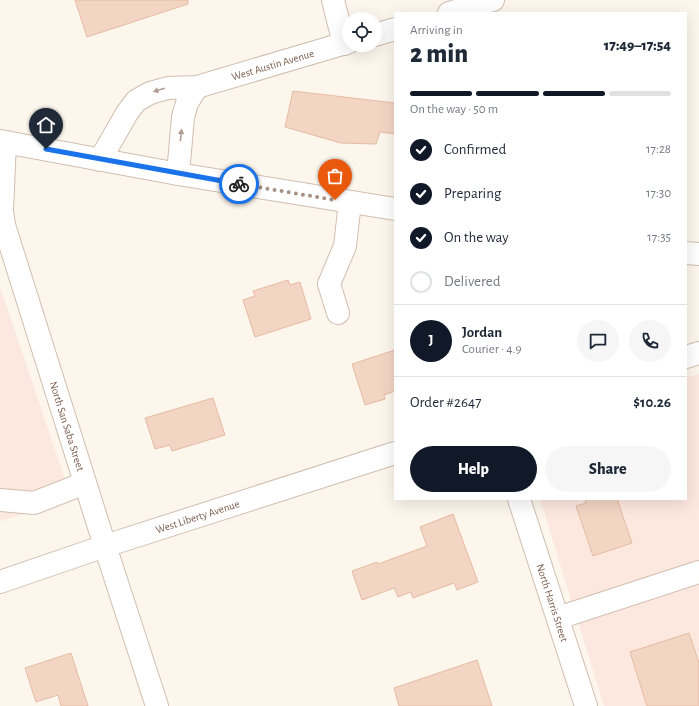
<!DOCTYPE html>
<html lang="en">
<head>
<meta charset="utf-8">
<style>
  :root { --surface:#fff; --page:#f6f6f7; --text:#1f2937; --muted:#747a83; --line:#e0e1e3; --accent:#111827 }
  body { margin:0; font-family:"Alegreya Sans",sans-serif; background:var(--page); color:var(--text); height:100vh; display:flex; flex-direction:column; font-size:15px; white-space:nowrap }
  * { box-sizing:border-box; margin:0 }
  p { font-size:13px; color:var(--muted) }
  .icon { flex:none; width:22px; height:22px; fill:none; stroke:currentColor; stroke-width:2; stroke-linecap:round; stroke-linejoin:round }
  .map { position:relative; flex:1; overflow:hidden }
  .drawer { position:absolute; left:394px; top:12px; width:293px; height:488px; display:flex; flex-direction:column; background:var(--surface); border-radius:0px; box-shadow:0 4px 16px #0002 }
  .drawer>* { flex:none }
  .fabs { position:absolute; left:342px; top:12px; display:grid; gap:8px }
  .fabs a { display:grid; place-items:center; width:40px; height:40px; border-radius:50%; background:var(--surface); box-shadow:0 4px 16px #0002; font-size:20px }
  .pin { position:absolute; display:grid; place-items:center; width:34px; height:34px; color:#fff; margin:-41px -17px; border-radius:50% 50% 50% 0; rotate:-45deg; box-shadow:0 0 4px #0007 }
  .pin .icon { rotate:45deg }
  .courier { position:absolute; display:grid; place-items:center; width:40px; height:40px; margin:-20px; border:3px solid #1a73e8; border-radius:50%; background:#fff; color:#222; box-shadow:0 1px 5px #0007 }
  .summary em { font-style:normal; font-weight:800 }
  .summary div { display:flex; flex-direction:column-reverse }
  .summary { display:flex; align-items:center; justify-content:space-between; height:68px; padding:0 16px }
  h1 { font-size:26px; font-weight:800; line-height:30px }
  .bar { display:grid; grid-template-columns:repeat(4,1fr); gap:6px 4px; align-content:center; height:48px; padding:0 16px }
  .bar i { height:5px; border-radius:3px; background:var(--line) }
  .bar .active { background:var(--accent) }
  .bar p { grid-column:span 4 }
  .line { display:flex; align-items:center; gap:10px; padding:0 16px; border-top:1px solid var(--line) }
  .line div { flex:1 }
  .round { display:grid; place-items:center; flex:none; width:42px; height:42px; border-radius:21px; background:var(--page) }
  ol { padding:0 16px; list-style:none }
  li { display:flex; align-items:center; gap:12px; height:44px }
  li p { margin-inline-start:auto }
  li .icon { padding:4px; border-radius:50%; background:var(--accent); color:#fff; stroke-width:4 }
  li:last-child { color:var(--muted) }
  li i { width:22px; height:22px; border:2px solid var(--line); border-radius:50% }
  .primary-button { display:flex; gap:8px; margin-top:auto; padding:8px 16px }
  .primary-button a { flex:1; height:46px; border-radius:24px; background:var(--accent); color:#fff; font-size:16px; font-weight:800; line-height:46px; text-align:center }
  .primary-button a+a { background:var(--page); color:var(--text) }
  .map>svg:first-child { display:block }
  .commercial { fill:#fde8e0 }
  .building { fill:#f3d5c3; stroke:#e6bba3 }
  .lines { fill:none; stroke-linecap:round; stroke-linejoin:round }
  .minor-casing { stroke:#d1beb0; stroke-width:24 }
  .minor { stroke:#fff; stroke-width:22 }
  .oneway { fill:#af9d94 }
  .done { stroke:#a89285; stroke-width:4; stroke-dasharray:0 7.2 }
  .route { stroke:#1a73e8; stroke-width:5 }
  .labels { text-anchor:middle; stroke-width:3.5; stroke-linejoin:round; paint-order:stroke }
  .street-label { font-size:11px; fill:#7a5c4d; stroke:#fffaf3 }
</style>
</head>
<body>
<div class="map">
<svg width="699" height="706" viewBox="0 0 699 706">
  <rect width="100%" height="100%" fill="#fdf6ec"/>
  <g class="commercial">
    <path d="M0,287l72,213 -72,21z"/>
    <path d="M699,374v332h-95l-64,-207h146v-121z"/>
  </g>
  <g class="building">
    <path d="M75,0h113v4l-101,33z"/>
    <path d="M293,91l102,12v31l-15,-2 -4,12 -35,-1 -56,-16z"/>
    <path d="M288,280l2,5 10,-3 11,37 -56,18 -12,-37 12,-4 -2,-5z"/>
    <path d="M395,350v41l-11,4 1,4 -20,6 -13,-41z"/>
    <path d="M213,398l12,37 -53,16 -2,-6 -15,4 -10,-31z"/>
    <path d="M585,499h32l15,44 -39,13 -17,-50 10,-3z"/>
    <path d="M453,514l25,68 -21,8 -3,-7 -41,15 -2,-6 -13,5 -4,-9 -32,12 -10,-29 25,-9 1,2 49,-18 -7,-19z"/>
    <path d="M689,633l10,30v43h-52l-17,-54z"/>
    <path d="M71,653l17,53h-27l-3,-11 -22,7 -11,-34z"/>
    <path d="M477,660l15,46h-93l-5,-18z"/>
  </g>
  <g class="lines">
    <defs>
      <g id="minor">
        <path d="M333,0l11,44"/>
        <path d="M449,13l44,-13"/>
        <path d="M375,35l20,-6"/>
        <path d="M0,141l178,33 217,35"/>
        <path id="s1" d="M5,142l-3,69 2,14 101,321 52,160"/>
        <path id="s2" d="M100,160l27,-47 9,-12 14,-8 18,-5 29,-1 152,-45"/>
        <path d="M178,174l5,-57 4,-14 10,-16"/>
        <path d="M686,253l13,1"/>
        <path d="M338,313l-9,-29 16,-38 5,-44"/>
        <path d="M686,357l13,-4"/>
        <path id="s3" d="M519,499l67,207"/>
        <path d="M0,500l34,3 51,-20"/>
        <path id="s4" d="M0,582l105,-36 290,-93"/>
        <path d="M558,618l141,-46"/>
      </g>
    </defs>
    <use href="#minor" class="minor-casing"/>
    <use href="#minor" class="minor"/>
  </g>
  <defs><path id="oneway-solid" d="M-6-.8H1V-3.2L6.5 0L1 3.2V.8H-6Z"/></defs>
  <g class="oneway">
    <use href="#oneway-solid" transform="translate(159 90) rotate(164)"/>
    <use href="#oneway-solid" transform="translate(181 135) rotate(-84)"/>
  </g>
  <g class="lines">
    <path class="done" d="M239,184l96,16"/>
    <path class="route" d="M46,149l193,35"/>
  </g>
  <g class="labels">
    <g class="street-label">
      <text dy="4" stroke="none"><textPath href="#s2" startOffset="212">West Austin Avenue</textPath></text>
      <text dy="4" stroke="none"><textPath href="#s1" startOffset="294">North San Saba Street</textPath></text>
      <text dy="4" stroke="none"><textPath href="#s4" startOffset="208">West Liberty Avenue</textPath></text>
      <text dy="4" stroke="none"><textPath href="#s3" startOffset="109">North Harris Street</textPath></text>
    </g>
  </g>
</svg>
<div class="fabs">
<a><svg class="icon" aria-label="locate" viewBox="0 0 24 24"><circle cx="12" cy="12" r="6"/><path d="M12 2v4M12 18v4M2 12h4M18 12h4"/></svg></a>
</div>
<div class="pin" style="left:335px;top:200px;background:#ea580c"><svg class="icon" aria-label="bag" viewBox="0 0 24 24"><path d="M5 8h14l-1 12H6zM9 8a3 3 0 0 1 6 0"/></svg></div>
<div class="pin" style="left:46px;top:149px;background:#1f2937"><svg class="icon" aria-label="home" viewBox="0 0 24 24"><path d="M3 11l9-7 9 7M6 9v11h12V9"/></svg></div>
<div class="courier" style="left:239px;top:184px"><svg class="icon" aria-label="bike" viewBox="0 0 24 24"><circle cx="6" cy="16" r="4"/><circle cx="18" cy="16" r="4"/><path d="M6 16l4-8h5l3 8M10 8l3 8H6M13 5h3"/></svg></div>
<section class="drawer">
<div class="summary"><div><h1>2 min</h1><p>Arriving in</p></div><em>17:49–17:54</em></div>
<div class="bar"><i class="active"></i><i class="active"></i><i class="active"></i><i></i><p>On the way · 50 m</p></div>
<ol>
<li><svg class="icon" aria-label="check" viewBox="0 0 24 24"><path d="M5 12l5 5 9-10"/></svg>Confirmed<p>17:28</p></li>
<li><svg class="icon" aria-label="check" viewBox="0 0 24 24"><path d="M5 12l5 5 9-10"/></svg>Preparing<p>17:30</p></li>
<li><svg class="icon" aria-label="check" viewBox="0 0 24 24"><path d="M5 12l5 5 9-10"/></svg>On the way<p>17:35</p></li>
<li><i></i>Delivered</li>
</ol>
<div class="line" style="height:72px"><b class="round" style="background:var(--accent);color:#fff">J</b><div><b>Jordan</b><p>Courier · 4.9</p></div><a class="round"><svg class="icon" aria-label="chat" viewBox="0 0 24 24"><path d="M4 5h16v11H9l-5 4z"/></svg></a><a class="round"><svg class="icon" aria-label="phone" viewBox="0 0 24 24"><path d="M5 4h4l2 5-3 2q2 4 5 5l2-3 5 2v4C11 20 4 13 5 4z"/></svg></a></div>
<div class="line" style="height:52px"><div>Order #2647</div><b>$10.26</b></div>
<div class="primary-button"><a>Help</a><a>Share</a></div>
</section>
</div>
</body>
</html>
